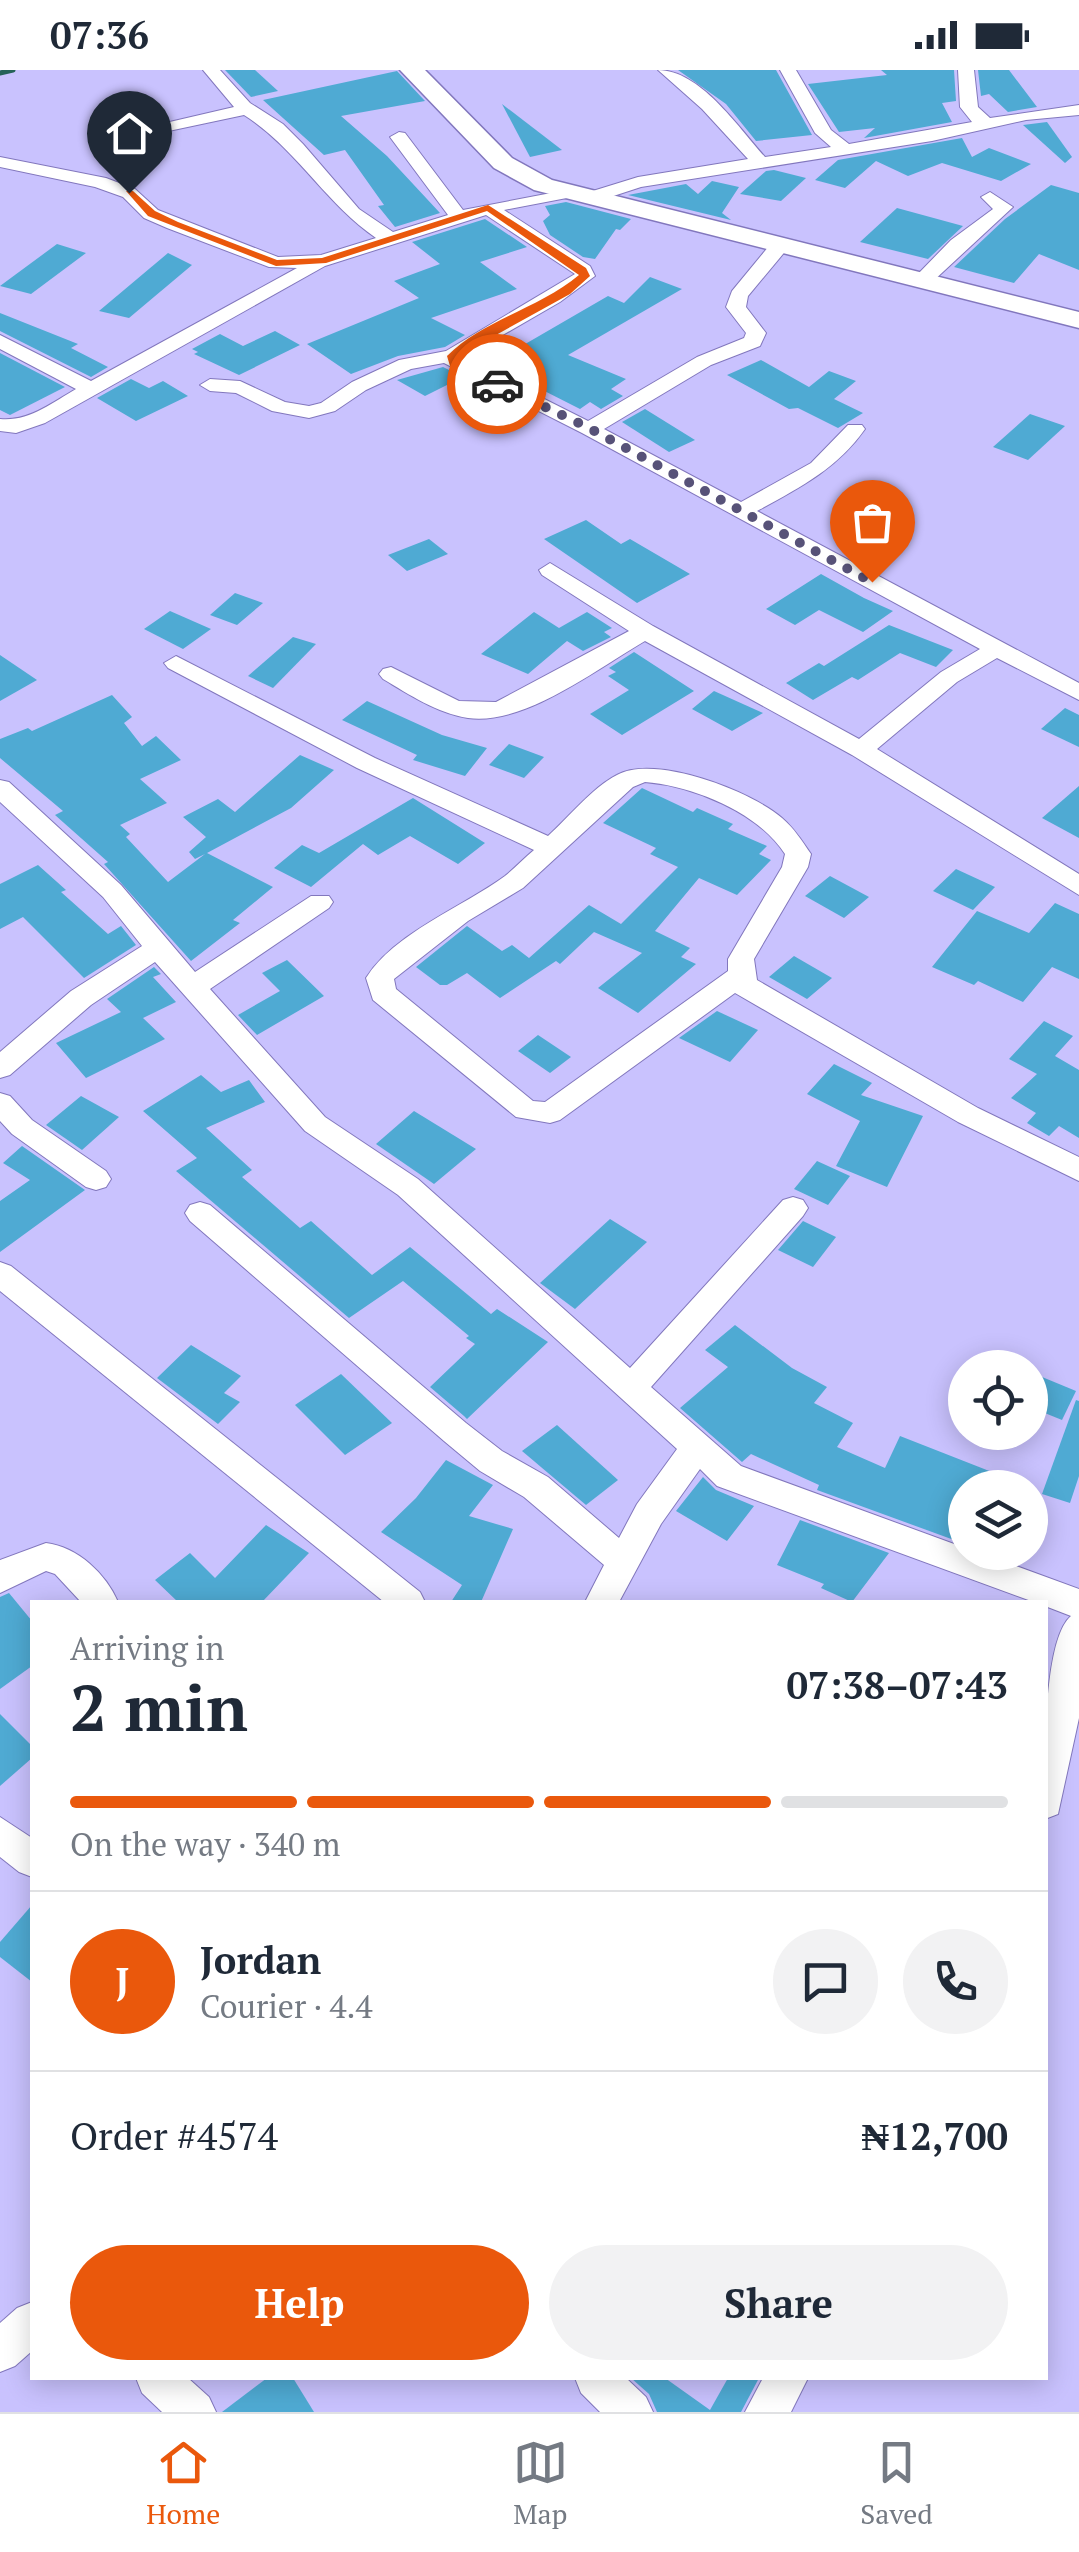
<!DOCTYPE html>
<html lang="en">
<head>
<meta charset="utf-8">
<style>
  :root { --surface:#fff; --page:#f2f2f3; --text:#1f2937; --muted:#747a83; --line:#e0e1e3; --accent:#ea580c }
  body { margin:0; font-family:"PT Serif",serif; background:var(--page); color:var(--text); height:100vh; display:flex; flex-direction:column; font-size:38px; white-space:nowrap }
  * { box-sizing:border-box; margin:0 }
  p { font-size:32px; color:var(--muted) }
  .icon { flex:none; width:55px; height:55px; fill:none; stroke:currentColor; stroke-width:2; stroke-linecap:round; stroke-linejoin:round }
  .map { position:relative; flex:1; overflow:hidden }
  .drawer { position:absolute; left:30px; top:1530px; width:1018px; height:780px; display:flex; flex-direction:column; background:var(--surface); border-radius:0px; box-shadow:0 5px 25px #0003 }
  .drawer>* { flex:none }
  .controls { position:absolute; left:948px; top:1280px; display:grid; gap:20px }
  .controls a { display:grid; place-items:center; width:100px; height:100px; border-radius:50%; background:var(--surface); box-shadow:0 5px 25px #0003; font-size:50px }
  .pin { position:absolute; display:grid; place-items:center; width:85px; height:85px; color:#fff; margin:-102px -42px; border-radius:50% 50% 50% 0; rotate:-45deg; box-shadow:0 0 10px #0007 }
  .pin .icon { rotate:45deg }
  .courier { position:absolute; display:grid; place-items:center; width:100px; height:100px; margin:-50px; border:8px solid #ea580c; border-radius:50%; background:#fff; color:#222; box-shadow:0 2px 12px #0007 }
  .headline em { font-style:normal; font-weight:800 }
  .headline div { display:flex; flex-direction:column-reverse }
  .headline { display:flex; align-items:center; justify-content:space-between; height:170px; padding:0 40px }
  h1 { font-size:65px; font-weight:800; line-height:75px }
  .bar { display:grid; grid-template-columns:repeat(4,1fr); gap:15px 10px; align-content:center; height:120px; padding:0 40px }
  .bar i { height:12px; border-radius:8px; background:var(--line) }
  .bar .active { background:var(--accent) }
  .bar p { grid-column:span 4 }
  .line { display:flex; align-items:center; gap:25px; padding:0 40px; border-top:2px solid var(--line) }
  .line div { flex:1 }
  .round { display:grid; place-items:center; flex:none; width:105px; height:105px; border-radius:52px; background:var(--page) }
  .action { display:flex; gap:20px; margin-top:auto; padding:20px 40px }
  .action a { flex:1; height:115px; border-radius:60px; background:var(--accent); color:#fff; font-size:40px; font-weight:800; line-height:115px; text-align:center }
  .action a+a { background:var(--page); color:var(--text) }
  .status { display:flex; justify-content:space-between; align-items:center; height:70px; padding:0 50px; background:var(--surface); direction:ltr }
  .status svg { height:28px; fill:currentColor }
  .dock { display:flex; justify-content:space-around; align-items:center; height:140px; border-top:2px solid var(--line); background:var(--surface); font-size:28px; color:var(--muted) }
  .dock a { display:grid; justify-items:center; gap:5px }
  .dock .active { color:var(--accent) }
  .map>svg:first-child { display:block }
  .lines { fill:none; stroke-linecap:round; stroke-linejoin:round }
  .stream { stroke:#256258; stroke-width:5 }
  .building { fill:#4faad3 }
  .street-casing { stroke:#8277bd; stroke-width:2 }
  .secondary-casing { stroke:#8277bd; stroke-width:3 }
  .street { fill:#fff; fill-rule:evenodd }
  .secondary { fill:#fff; fill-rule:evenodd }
  .route { fill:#ea580c }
  .done { stroke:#575278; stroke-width:10; stroke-dasharray:0 18 }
</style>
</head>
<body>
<div class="status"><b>07:36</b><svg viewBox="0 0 49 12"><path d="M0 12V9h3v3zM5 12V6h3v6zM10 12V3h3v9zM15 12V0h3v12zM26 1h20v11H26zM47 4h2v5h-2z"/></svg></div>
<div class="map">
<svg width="1079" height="2342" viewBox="0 0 1079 2342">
  <rect width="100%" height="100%" fill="#c9c2fe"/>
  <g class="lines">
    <path class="stream" d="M0,3l13,-3"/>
  </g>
  <g class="building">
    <path d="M225,0h30l23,21 -27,6z"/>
    <path d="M678,0h98l36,65 -56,6 -30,-37z"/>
    <path d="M881,0h73l2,31 -14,2 10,19 -88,16 11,-10 -36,4 -31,-48 79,-9z"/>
    <path d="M978,0h31l28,37 -29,5 -19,-18 -8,2z"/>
    <path d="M397,1l28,30 -84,15 46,40 53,57 -45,14 -17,-21 6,-1 -39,-55 -21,5 -61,-55z"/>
    <path d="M502,34l60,46 -32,7z"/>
    <path d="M1047,52l25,35 -7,6 -42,-38z"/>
    <path d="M962,68l10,19 17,-9 42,16 -30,17 -59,-18 -34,13 -32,-15 -31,27 -30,-8 23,-20z"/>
    <path d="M774,100l32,8 -25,23 -41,-7 26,-23z"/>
    <path d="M712,111l27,6 -17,26 9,7 -103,-25 58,-11 12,10z"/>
    <path d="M1051,115l28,8v77l-40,-16 -25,29 -60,-16 51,-48z"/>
    <path d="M566,132l65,17 -11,11 -4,-1 -21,30 -12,-2 -33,-22 -7,-14 7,-6 -5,-9z"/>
    <path d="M897,138l66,18 -35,33 -68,-17z"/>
    <path d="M485,149l42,28 -47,15 37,27 -86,29 34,17 -20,12 -47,9 -47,18 -44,-30 112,-46 -25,-17 46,-17 -28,-22z"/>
    <path d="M57,174l29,9 -55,41 -31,-8z"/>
    <path d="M168,183l24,12 -63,53 -30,-7z"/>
    <path d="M650,207l32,12 -114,66 58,24 -15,10 12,7 -22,13 -11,-7 -10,7 -89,-45 117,-68 16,7z"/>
    <path d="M0,243l78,31 -7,4 37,19 -17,10 -91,-46z"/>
    <path d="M275,261l25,14 -61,30 -45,-21 4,-2 -6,-3 28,-15 23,12z"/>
    <path d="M0,283l65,34 -55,28 -10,-5z"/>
    <path d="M761,290l48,27 20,-16 27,10 -22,18 29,14 -25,15 -40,-20 -9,1 -62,-34z"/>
    <path d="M443,297l20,10 -38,19 -28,-16z"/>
    <path d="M131,309l18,9 14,-7 25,15 -52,25 -39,-23z"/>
    <path d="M645,339l50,31 -26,12 -47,-30z"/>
    <path d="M1030,344l35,12 -37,34 -35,-13z"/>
    <path d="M586,450l35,24 9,-5 60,35 -53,29 -93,-64z"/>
    <path d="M429,469l19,15 -41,17 -19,-16z"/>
    <path d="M821,504l43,24 29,13 -30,21 -44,-22 -24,15 -29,-16z"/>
    <path d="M235,523l28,10 -26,22 -27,-10z"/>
    <path d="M170,541l41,18 -28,20 -39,-20z"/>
    <path d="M534,542l25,16 28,-16 25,16 -8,4 7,5 -28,14 -16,-10 -39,33 -47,-20z"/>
    <path d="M889,555l64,25 -17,17 -36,-14 -42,27 -6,-3 -39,23 -27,-17 33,-20 5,3z"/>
    <path d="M293,567l23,7 -43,44 -25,-12z"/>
    <path d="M634,582l60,39 -72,44 -32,-21 39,-24 -21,-14 8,-4 -7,-4z"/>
    <path d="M0,585l37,25 -37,21z"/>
    <path d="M714,621l49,22 -31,18 -40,-22z"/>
    <path d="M112,625l20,22 -8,6 18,23 14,-10 25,24 -41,19 27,24 -47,22 10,9 -4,3 42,45 37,-28 -10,5 -6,-7 17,-15 -23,-20 35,-18 17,13 65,-57 34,15 -43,38 -84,45 66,34 -40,33 7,3 -49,38 -87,-97 4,-2 -53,-47 8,-4 -63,-53v-19l28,-11 4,3z"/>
    <path d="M367,631l75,34 45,13 -22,28 -52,-16 4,-5 -75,-35z"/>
    <path d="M1065,638l14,7v32l-38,-18z"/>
    <path d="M509,674l35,13 -20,21 -35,-13z"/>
    <path d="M1079,716v52l-37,-20z"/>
    <path d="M642,718l51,24 4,-4 36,16 -5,5 39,17 -8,8 12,6 -34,35 -38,-17 -44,53 35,17 -9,9 15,7 -58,49 -40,-25 44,-35 -48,-21 -34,32 -4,-3 -56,37 -33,-25 -20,12h-7l-24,-18 51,-41 35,25 10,-6 17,13 60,-53 32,19 57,-57 -28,-13 6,-6 -53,-25z"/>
    <path d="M413,728l72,45 -27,21 -48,-28 -32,19 -15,-11 -52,43 -37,-19 28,-23 17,8z"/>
    <path d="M38,795l28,25 -5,2 47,42 13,-8 15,19 -52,33 -61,-61 -23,12v-45z"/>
    <path d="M956,799l39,18 -22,23 -40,-19z"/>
    <path d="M830,806l39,21 -25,21 -39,-22z"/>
    <path d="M1055,833l24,11v65l-27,-12 -29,35 -45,-21 -4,4 -42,-18 45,-56 52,22z"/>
    <path d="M794,886l38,22 -25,21 -38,-22z"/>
    <path d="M287,890l37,36 -67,39 -19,-20 42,-24 -18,-18z"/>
    <path d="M154,897l7,7 -8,3 23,25 -33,16 22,21 -79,39 -30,-35 65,-31 -14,-13z"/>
    <path d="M717,941l41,19 -28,32 -51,-24z"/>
    <path d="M1044,951l29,15 -18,20 24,14v68l-20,-12 -10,10 -22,-13 9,-10 -25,-15 26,-24 -28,-15z"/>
    <path d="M538,965l33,22 -21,16 -32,-22z"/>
    <path d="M834,994l38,19 -11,12 62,21 -36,71 -51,-21 24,-45 -53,-27z"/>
    <path d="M201,1005l20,17 28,-12 16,22 -59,26 46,42 -10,7 58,51 11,-7 61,54 38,-28 81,67 6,-5 51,33 -81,77 -3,-3 -34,-29 45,-43 -9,-6 3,-2 -66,-55 -54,37 -173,-147 21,-13 -54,-47z"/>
    <path d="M81,1026l38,21 -37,33 -36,-25z"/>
    <path d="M414,1041l62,38 -42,35 -58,-40z"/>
    <path d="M22,1076l63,44 -85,62v-51l30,-21 -27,-17z"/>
    <path d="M817,1091l33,15 -22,29 -34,-16z"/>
    <path d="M610,1149l37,23 -72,67 -35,-26z"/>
    <path d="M803,1151l33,16 -23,30 -35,-17z"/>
    <path d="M735,1255l57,43 35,19 -13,16 39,20 -16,24 48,21 15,-32 133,52h-68v56l-148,-54 2,-5 -68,-31 -9,8 -62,-54 48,-41 -23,-17z"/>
    <path d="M191,1275l50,31 -17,17 16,9 -22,22 -61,-46z"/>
    <path d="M1030,1302l46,19 -14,29 -32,-13z"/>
    <path d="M341,1304l51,49 -47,32 -50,-50z"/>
    <path d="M1076,1330l3,1v75l-9,27 -28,-9z"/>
    <path d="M557,1355l61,55 -32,25 -64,-54z"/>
    <path d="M446,1390l47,25 -24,31 44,13 -32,73h-30l11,-17 -81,-53 35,-34z"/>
    <path d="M703,1407l13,13 38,16 -27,35 -51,-30z"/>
    <path d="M800,1450l89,33 -37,49 -31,-14 3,-4 -47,-19z"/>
    <path d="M266,1455l43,28 -47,49h-84l-23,-22 35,-27 25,25z"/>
    <path d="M9,1523l23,28v45l-32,23v-92z"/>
    <path d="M0,1644l32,32v12l-32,28z"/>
    <path d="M32,1835v77l-32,-25v-15z"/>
    <path d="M267,2308h26l21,34h-92z"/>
    <path d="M631,2308h34l45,32 18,-32h31l-18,34h-84l-8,-18z"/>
  </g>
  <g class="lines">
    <defs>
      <g id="street">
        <path d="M203,0h17l30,33 33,21 20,20 56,65 34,23 55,-17 -58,-78 9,-5 6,1 58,77 109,-21v8l-68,13 86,56 5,10 -35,26 -97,56 125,63 109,-64 47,-19 2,-5 -20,-26 6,-16 42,-51h14v8l-40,48 -2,11 20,26 -6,13 -49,19 -107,64 137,73 70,-39 37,-38h14l3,4c-28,40 -66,59 -108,82l322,172v17l-82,-42 -40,24 -80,67 202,125v21l-227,-140 -207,-114c-47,27 -121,85 -177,77 -31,-5 -58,-23 -85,-39l-4,-5 4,-5 8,-2 68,34 37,1 133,-71 -87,-56 -3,-5 11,-7 103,63 206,113 82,-67 39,-23 -398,-216 -138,-70 -33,6 -45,21 -31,21 -26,7 -37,-7 -36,-18 -26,-2 -10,-6 10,-6 30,2 45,21 24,4 12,-3 31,-21 47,-22 47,-9 129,-77 -89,-59 -161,51 -280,157 -29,10 -16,-2v-12c28,3 52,-16 76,-30l-76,-40v-14l91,46 206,-113 -28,-1 -102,-39 -23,-10 -21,-21 -28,-10 -95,-20v-10l106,21 29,11 23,21 120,47 43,-2 55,-17c-51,-35 -80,-90 -132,-123l-113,24v-8l103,-24z"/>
        <path d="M658,0c42,0 80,57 107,87l66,-10 -16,-14 -35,-63h16l35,60 18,14 123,-22 -12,-15 -2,-37h16l4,37 12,11 89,-13v10l-53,5 -94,21 -291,46 -46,15h-12v-8l55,-17 110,-18 -46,-50z"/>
        <path d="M990,122l23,15 -82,76h-14v-8l34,-35 42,-31 -12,-12z"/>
        <path d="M176,586l199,102 173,78c21,-19 44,-48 69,-61 38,-21 134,16 165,43 12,10 20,23 29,36l-3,13 -54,92 3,21 221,128 101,49v24l-121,-59 -223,-129 -175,127 -10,3 -34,-6 -143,-117 -7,-22c28,-45 97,-71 139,-102 10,-8 19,-18 29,-26l-177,-82 -189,-100 -4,-5zM645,712c48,4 113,30 140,72l-3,13 -54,92v12l-183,131 -12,-1 -137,-112 -2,-10 74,-58 55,-33 110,-101z"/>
        <path d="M0,710l9,2 112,103 74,87 116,-76h18l4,6 -4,6 -119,81 115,128 93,62 212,189 153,-168 10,-3 10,3 5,8 -5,8 -152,171 90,79 224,82v4h13l101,37v129l-21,96 -13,5c0,-41 -4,-178 26,-203l-26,-10v-4h-11l-317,-116 -17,-17 -39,55 -42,78h-34l19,-37 -80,-68 -44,-26 -36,-30 -254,-220 -5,-8 5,-8 10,-3 10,3 256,218 36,28 46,26 71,61 18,-34 40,-55 -279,-254 -93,-64 -150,-169 -64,43 -81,70 -10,3v-26l71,-61 71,-45 -39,-49 -103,-95z"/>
        <path d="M0,1023l10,3 22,24 74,51 5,8 -5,8 -10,3 -10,-3 -74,-53 -12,-13z"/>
        <path d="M0,1192l11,4 409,326 5,10h-41l-384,-311z"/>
        <path d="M46,1473c32,4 60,31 72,59h-37l-26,-28 -9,-3 -46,22v-33z"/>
        <path d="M0,1747l32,21v39l-13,-5 -19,-15z"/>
        <path d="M32,2232v49l-17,15 -15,6v-49l17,-15z"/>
        <path d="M136,2308h52l21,19 7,15h-54l-20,-19z"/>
        <path d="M575,2308h51l20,19 7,15h-53l-19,-19z"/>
        <path d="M763,2308h45l-17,34h-46z"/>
      </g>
      <path id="secondary" d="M400,0h25l87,88 40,22 527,132v16l-545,-138 -40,-22z"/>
    </defs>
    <use href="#street" class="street-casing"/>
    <use href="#secondary" class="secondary-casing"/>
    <use href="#street" class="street"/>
    <use href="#secondary" class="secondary"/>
  </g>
  <path class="route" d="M126,121h7l22,20 23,11 99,38 45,-2 166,-53 98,63 4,8 -20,18 -112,62 1,6 42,20 -4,6 -47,-22 -3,-10c36,-36 93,-48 132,-81l-92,-64 -161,52 -50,3 -128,-50z"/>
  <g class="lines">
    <path class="done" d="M497,314l92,44 283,154"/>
  </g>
</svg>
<div class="controls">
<a><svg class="icon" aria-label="locate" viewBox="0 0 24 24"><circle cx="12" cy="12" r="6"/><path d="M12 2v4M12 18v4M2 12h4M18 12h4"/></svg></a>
<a><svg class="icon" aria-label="layers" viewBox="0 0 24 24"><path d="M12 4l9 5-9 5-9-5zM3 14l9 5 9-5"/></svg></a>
</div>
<div class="pin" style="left:872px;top:512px;background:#ea580c"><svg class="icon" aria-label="bag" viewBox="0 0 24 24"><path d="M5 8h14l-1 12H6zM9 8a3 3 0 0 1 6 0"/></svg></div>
<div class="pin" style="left:129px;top:123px;background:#1f2937"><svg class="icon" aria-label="home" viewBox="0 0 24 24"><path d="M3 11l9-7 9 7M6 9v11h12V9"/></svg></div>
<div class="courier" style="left:497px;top:314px"><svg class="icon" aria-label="car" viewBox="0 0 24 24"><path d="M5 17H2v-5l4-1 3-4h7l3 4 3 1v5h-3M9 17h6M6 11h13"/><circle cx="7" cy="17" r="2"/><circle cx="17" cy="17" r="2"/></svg></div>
<section class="drawer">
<div class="headline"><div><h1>2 min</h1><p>Arriving in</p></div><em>07:38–07:43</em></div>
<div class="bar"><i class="active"></i><i class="active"></i><i class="active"></i><i></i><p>On the way · 340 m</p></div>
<div class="line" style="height:180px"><b class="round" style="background:var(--accent);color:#fff">J</b><div><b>Jordan</b><p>Courier · 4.4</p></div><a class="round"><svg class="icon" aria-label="chat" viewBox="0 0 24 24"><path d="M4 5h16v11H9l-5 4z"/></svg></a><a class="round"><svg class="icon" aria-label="phone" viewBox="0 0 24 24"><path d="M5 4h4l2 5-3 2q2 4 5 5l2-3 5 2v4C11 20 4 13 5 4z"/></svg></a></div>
<div class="line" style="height:130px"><div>Order #4574</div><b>₦12,700</b></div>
<div class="action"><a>Help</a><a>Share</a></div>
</section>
</div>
<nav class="dock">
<a class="active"><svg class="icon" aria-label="home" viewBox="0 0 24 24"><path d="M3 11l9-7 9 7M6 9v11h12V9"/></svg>Home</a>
<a><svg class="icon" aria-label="map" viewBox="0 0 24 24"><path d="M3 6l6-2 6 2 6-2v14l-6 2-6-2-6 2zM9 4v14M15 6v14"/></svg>Map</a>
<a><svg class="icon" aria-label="saved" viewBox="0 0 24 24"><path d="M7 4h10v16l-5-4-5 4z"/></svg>Saved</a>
</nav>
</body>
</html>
